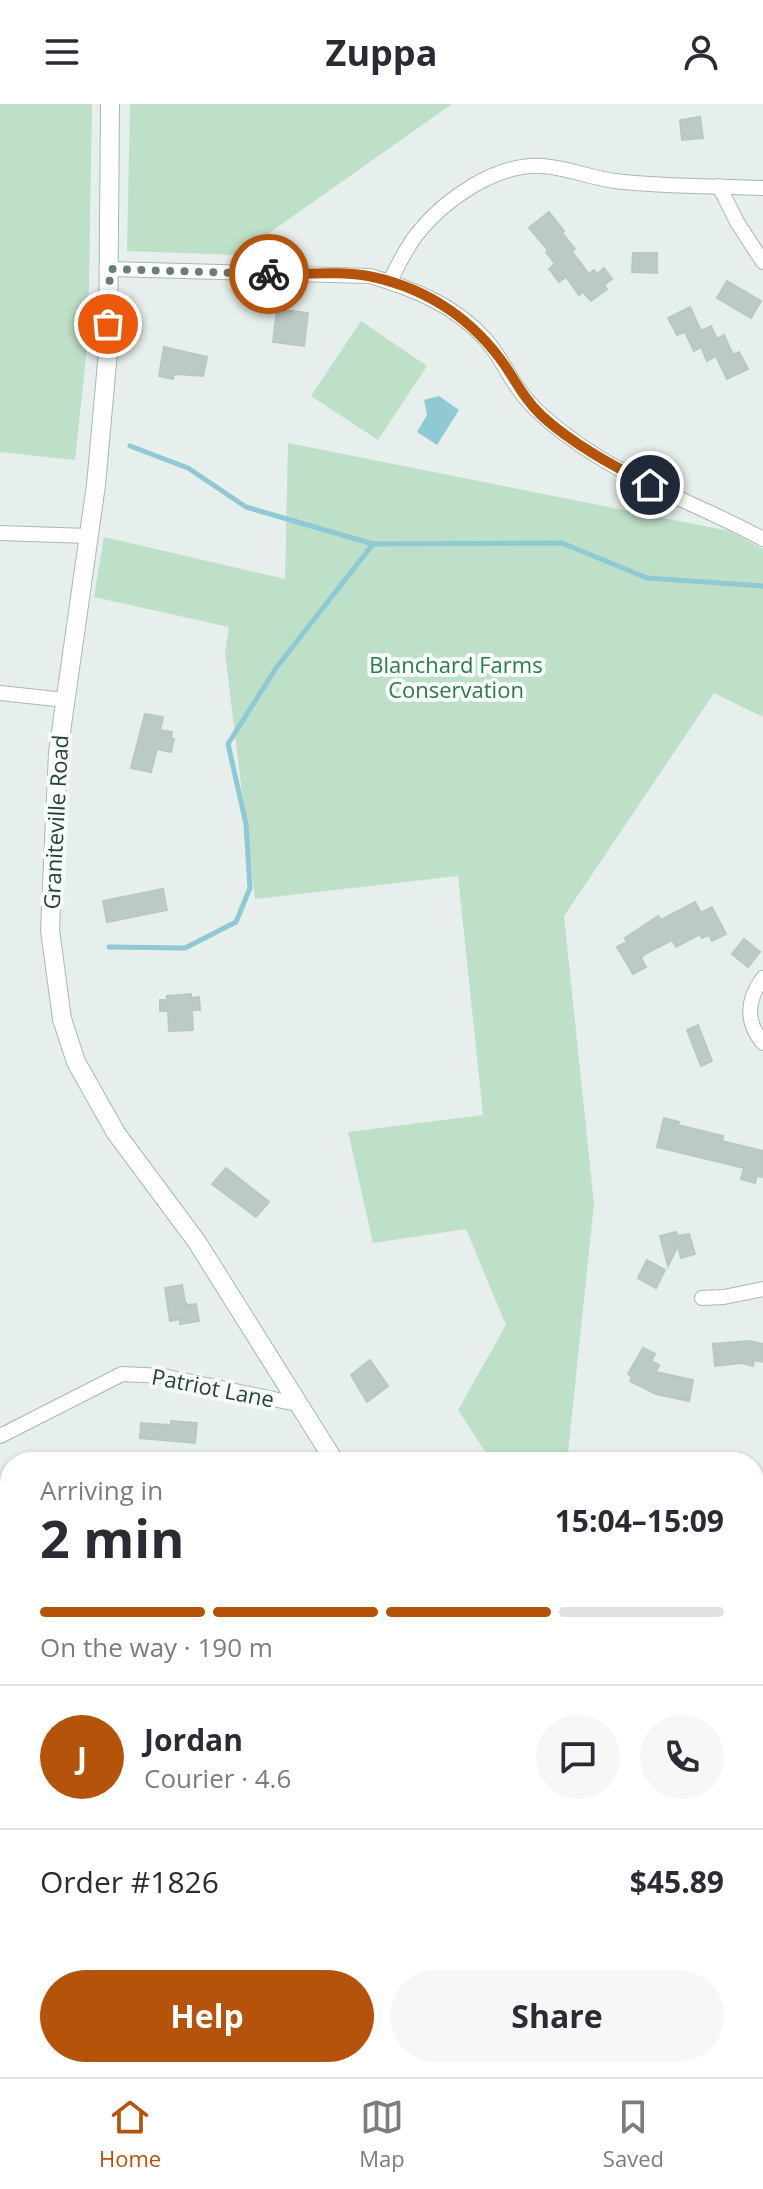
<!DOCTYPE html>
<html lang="en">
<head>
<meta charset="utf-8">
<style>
  :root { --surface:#fff; --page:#f7f7f7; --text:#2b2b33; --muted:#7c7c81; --line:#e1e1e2; --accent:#b45309 }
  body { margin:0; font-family:"Open Sans",sans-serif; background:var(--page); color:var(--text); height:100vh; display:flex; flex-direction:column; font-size:30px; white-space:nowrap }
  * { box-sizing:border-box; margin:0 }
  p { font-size:26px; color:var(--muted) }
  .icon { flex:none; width:44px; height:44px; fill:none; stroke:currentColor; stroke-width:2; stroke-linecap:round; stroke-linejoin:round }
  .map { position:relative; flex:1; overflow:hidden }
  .details { position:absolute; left:0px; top:1348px; width:764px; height:626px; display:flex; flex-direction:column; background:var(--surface); border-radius:32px 32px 0 0; box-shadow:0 2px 6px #0004 }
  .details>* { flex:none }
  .pin { position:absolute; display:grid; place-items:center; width:68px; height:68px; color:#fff; margin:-34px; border:4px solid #fff; border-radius:50%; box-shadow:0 2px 8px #0007 }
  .courier { position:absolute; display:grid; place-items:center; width:80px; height:80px; margin:-40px; border:6px solid #b45309; border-radius:50%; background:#fff; color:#222; box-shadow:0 2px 10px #0007 }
  .headline em { font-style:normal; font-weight:700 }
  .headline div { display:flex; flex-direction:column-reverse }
  .headline { display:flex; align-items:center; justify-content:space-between; height:136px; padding:0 40px }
  h1 { font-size:52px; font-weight:700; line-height:60px }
  .bar { display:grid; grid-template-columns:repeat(4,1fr); gap:12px 8px; align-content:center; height:96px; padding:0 40px }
  .bar i { height:10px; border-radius:6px; background:var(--line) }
  .bar .on { background:var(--accent) }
  .bar p { grid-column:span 4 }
  .line { display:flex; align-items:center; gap:20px; padding:0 40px; border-top:2px solid var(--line) }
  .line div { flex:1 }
  .round { display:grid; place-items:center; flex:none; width:84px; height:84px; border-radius:42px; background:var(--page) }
  .cta { display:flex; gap:16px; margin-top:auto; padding:16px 40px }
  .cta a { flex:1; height:92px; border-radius:48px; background:var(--accent); color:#fff; font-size:32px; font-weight:700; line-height:92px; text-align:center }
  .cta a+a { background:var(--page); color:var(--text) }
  header { display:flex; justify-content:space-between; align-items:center; height:104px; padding:0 40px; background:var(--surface); font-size:36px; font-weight:700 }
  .tab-bar { display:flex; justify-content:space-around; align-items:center; height:112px; border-top:2px solid var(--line); background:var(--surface); font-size:22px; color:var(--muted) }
  .tab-bar a { display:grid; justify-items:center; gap:4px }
  .tab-bar .on { color:var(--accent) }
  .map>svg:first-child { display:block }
  .green { fill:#bfe0c8 }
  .water { fill:#8ec9d4 }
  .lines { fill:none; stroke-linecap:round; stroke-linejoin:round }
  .stream { stroke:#8ec9d4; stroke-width:5 }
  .building { fill:#bbcac4; stroke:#b8c9c2; stroke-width:2 }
  .minor-casing { stroke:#a8b8b2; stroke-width:16 }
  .secondary-casing { stroke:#a4bbb3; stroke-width:20 }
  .minor { stroke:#fff; stroke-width:14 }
  .secondary { stroke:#fff; stroke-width:18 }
  .done { stroke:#687f78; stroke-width:8; stroke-dasharray:0 14.4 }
  .route { stroke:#b45309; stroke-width:10 }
  .labels { text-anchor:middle; stroke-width:8; stroke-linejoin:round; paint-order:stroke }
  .park-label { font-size:22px; fill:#2d7a4b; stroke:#f7fbf9 }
  .street-label { font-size:22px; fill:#24423a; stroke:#f7fbf9 }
</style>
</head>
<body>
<header><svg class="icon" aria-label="menu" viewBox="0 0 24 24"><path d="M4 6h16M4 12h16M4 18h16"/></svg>Zuppa<svg class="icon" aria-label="person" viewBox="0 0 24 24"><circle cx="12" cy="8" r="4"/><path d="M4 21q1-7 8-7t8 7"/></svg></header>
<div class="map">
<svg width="763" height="1973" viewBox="0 0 763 1973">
  <rect width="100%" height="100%" fill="#e6efeb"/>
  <g class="green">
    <path d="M0,0h92l-4,235 -13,121 -75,-8z"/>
    <path d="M130,0h322l-214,151 -111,-4z"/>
    <path d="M361,217l66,45 -49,74 -67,-44z"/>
    <path d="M288,339l441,88 34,18v168l-49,-24 -150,223 30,288 -27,258h-75l-34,-52 48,-85 -40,-96 -93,14 -25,-111 135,-17 -25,-239 -203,23 -30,-246 4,-26 -135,-30 10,-60 181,42z"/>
    <path d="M754,1399h9v159l-9,29z"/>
  </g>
  <path class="water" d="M439,292l20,14 -22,35 -20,-13 10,-17 -3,-15z"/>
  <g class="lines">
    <g class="stream">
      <path d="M130,342l58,22 58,39 127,37 189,-1 85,35 116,8"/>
      <path d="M109,843l76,1 51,-26 14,-34 -4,-64 -18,-80 48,-76 97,-124"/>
    </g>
  </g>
  <g class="building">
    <path d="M700,13l3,21 -21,2 -2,-20z"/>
    <path d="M549,108l15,19 -2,2 13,16 -3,3 17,22 5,-4 3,4 7,-6 8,11 -8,6 3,4 -16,12 -8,-9 -4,3 -13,-18 -7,5 -10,-13 6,-5 -9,-12 2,-2 -19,-22z"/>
    <path d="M633,149h24v20l-25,-1z"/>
    <path d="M727,177l34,20 -10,17 -34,-20z"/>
    <path d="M690,203l11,24 10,-5 6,13 7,-4 9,20 6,-3 9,17 -21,10 -11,-23 -9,5 -6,-14 -7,4 -9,-19 -8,3 -9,-17z"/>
    <path d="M277,205l31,4 -4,33 -31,-4z"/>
    <path d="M164,243l43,10 -4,19 -29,-2 -1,5 -14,-3z"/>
    <path d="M145,610l18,3 -3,13 12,2 -1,7h3l-3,13 -14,-3 -6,23 -20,-4z"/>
    <path d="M163,785l4,21 -60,12 -4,-21z"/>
    <path d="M695,798l6,11 11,-6 14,27 -14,7 -3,-6 -7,3 -2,-4 -24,13 -4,-7 -27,14 -4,4 5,9 -13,7 -16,-27 10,-5 -2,-4 33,-22 3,4z"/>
    <path d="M744,835l16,13 -12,15 -16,-13z"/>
    <path d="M191,890v4l8,-1 1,13h-8l1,20 -24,1 -1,-20h-8v-11h7v-4z"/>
    <path d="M698,921l14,36 -11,5 -14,-36z"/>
    <path d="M664,1014l15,4 -1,3 45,11 -1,5 41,10v26l-6,-1 -2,7 -14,-4 3,-11 -87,-21z"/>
    <path d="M226,1064l43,34 -13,15 -44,-33z"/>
    <path d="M676,1128l2,4 11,-2 6,20 -14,4 -3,-12 -10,20 -8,-30z"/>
    <path d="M647,1156l18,10 -9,18 -18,-10z"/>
    <path d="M182,1181l3,17 3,3 8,-1 3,17 -19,3v-5l-10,2 -5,-33z"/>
    <path d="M749,1237l14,3v18l-9,-2 -1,6 -11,-3 -27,3 -2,-22z"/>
    <path d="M643,1244l12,6 -4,7 8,4 -3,7 37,8 -4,21 -33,-7 -26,-13 2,-4 -4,-3z"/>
    <path d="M370,1256l18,26 -21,16 -16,-27z"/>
    <path d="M171,1317l26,2 -2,20 -55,-5 1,-15 30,2z"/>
  </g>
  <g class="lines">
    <defs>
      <g id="minor">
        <path d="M719,82l18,36 26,40"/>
        <path d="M110,165l260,7c44,13 85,29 116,64 14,16 22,35 34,51 13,18 31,33 49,46 58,44 130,67 194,102"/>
        <path d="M389,178c9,-16 17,-34 28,-48 28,-35 79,-71 126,-68 25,2 48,12 72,15 49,6 99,5 148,7"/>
        <path d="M0,429l88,3"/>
        <path d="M0,589l65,7"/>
        <path d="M763,874c-16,21 -18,44 0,65"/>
        <path d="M702,1194l22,-1 39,-8"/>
        <path d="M0,1332l122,-62 41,2 134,28"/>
        <path d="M754,1380l9,-1"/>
      </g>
      <g id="secondary">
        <path d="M110,0l-2,248 -12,133 -38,268 -8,177 12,89 14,43 40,71 81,109 138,220"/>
        <path d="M680,1964l3,9"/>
      </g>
    </defs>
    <use href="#minor" class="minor-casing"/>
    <use href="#secondary" class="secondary-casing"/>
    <use href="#minor" class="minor"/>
    <use href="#secondary" class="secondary"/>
  </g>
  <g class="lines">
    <path class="done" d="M108,220l2,-55 159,5"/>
    <path class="route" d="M269,170c33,1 72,-4 104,3 55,12 101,43 133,90 11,17 21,35 36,49 32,29 70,49 108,69"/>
  </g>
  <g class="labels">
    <g class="park-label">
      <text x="456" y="569">Blanchard Farms<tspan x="456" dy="25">Conservation</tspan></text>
    </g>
    <g class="street-label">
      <text transform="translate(56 718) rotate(-87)" y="8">Graniteville Road</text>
      <text transform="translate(213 1284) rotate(11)" y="8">Patriot Lane</text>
    </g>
  </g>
</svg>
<div class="pin" style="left:108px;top:220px;background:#ea580c"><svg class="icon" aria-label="bag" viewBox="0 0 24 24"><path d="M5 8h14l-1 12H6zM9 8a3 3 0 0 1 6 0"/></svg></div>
<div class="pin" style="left:650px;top:381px;background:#1f2937"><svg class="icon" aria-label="home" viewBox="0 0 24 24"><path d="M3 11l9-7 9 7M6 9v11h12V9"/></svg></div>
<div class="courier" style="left:269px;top:170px"><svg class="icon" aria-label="bike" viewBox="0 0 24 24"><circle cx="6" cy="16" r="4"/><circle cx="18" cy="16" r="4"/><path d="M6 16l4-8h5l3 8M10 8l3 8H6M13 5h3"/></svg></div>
<section class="details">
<div class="headline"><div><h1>2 min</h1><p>Arriving in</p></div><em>15:04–15:09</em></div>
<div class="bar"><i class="on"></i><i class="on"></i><i class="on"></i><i></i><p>On the way · 190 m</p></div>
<div class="line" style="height:144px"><b class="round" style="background:var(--accent);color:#fff">J</b><div><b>Jordan</b><p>Courier · 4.6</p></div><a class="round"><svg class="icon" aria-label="chat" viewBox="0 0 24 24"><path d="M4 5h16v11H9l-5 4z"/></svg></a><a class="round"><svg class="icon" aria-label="phone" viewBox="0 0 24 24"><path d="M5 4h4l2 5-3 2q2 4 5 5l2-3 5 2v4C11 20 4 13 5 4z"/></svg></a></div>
<div class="line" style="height:104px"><div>Order #1826</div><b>$45.89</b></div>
<div class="cta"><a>Help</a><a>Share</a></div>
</section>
</div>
<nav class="tab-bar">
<a class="on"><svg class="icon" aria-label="home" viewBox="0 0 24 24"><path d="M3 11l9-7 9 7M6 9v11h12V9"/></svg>Home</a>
<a><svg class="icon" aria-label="map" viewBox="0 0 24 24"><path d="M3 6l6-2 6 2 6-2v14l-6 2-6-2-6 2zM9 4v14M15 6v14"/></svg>Map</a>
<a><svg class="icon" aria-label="saved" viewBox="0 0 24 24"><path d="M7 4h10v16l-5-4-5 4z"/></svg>Saved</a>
</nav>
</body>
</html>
